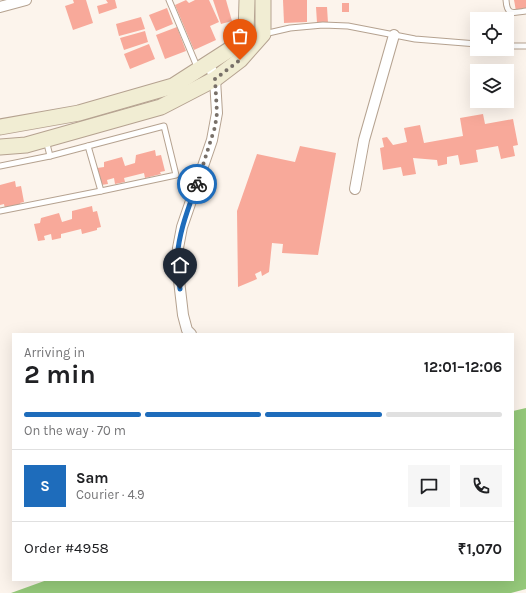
<!DOCTYPE html>
<html lang="en">
<head>
<meta charset="utf-8">
<style>
  :root { --surface:#fff; --page:#f6f6f6; --text:#202124; --muted:#757577; --line:#e0e0e0; --accent:#1e6cbb }
  body { margin:0; font-family:Karla,sans-serif; background:var(--page); color:var(--text); height:100vh; display:flex; flex-direction:column; font-size:15px; white-space:nowrap }
  * { box-sizing:border-box; margin:0 }
  p { font-size:13px; color:var(--muted) }
  .icon { flex:none; width:22px; height:22px; fill:none; stroke:currentColor; stroke-width:2; stroke-linecap:round; stroke-linejoin:round }
  .map { position:relative; flex:1; overflow:hidden }
  .details { position:absolute; left:12px; top:333px; width:502px; height:248px; display:flex; flex-direction:column; background:var(--surface); border-radius:0px; box-shadow:0 4px 16px #0002 }
  .details>* { flex:none }
  .tools { position:absolute; left:470px; top:12px; display:grid; gap:8px }
  .tools a { display:grid; place-items:center; width:44px; height:44px; border-radius:0px; background:var(--surface); box-shadow:0 4px 16px #0002; font-size:20px }
  .pin { position:absolute; display:grid; place-items:center; width:34px; height:34px; color:#fff; margin:-41px -17px; border-radius:50% 50% 50% 0; rotate:-45deg; box-shadow:0 0 4px #0007 }
  .pin .icon { rotate:45deg }
  .courier { position:absolute; display:grid; place-items:center; width:40px; height:40px; margin:-20px; border:3px solid #1e6cbb; border-radius:50%; background:#fff; color:#222; box-shadow:0 1px 5px #0007 }
  .head em { font-style:normal; font-weight:700 }
  .head div { display:flex; flex-direction:column-reverse }
  .head { display:flex; align-items:center; justify-content:space-between; height:68px; padding:0 12px }
  h1 { font-size:26px; font-weight:700; line-height:30px }
  .bar { display:grid; grid-template-columns:repeat(4,1fr); gap:6px 4px; align-content:center; height:48px; padding:0 12px }
  .bar i { height:5px; border-radius:3px; background:var(--line) }
  .bar .selected { background:var(--accent) }
  .bar p { grid-column:span 4 }
  .line { display:flex; align-items:center; gap:10px; padding:0 12px; border-top:1px solid var(--line) }
  .line div { flex:1 }
  .round { display:grid; place-items:center; flex:none; width:42px; height:42px; border-radius:0px; background:var(--page) }
  .map>svg:first-child { display:block }
  .water { fill:#95c97a }
  .building { fill:#f8a99a }
  .lines { fill:none; stroke-linecap:round; stroke-linejoin:round }
  .lane-casing { stroke:#b5a290; stroke-width:7 }
  .street-casing { stroke:#b5a290; stroke-width:12 }
  .secondary-casing { stroke:#b5a290; stroke-width:17 }
  .lane { stroke:#fff; stroke-width:5 }
  .street { stroke:#fff; stroke-width:10 }
  .secondary { stroke:#f1edd3; stroke-width:15 }
  .done { stroke:#787069; stroke-width:4; stroke-dasharray:0 7.2 }
  .route { stroke:#1e6cbb; stroke-width:5 }
</style>
</head>
<body>
<div class="map">
<svg width="526" height="593" viewBox="0 0 526 593">
  <rect width="100%" height="100%" fill="#fcf4ec"/>
  <path class="water" d="M526,408v181l-15,4h-500l36,-13h466v-169z"/>
  <g class="building">
    <path d="M73,0h13l7,23 -20,7 -8,-24 9,-3z"/>
    <path d="M106,0h9l2,8 -18,6 -2,-8 11,-3z"/>
    <path d="M186,0l3,3 6,-3h14l10,22 -9,4 6,14 -22,10 -19,-45z"/>
    <path d="M213,0h13l6,21 -11,3z"/>
    <path d="M283,0h24v22l-23,1z"/>
    <path d="M514,0h12v9l-10,2z"/>
    <rect x="342" y="3" width="7" height="9"/>
    <path d="M316,7h11l1,16h-11z"/>
    <path d="M167,8l6,16 -17,7 -7,-16z"/>
    <path d="M141,17l4,12 -26,7 -3,-12z"/>
    <path d="M177,27l9,24 -21,8 -9,-24z"/>
    <path d="M145,31l3,11 -24,8 -4,-12z"/>
    <path d="M149,44l6,15 -25,10 -6,-15z"/>
    <path d="M483,114l2,10 28,-5 5,26 -5,1 2,10 -14,3 -3,-13 -22,4 2,12 -18,3 -2,-10 -11,2v7l-9,2 -1,-6 -24,-2 3,16 -13,2 -2,-9 -18,3 -3,-22 4,-1 -2,-9 5,-1 6,8 14,-3 -3,-14 16,-3 4,18 39,-7 -3,-18z"/>
    <path d="M300,146l36,7 -18,102 -36,-2 1,-9 -11,-1 -3,29 -7,4 -1,-5 -6,3 2,5 -19,8 -1,-76 20,-57 38,8z"/>
    <path d="M155,150l1,6 5,-1 4,16 -5,1 1,2 -16,4 -1,-5 -20,5 1,4 -10,2 -1,-6 -7,2 1,4 -7,1 -4,-17 7,-1v-5l18,-5 3,9 10,-3 1,-8z"/>
    <path d="M15,181l1,6 5,-1 3,16 -4,1 1,2 -16,4 -1,-5 -4,1v-20z"/>
    <path d="M92,206l1,6 4,-1 4,16 -4,1v2l-15,4 -1,-5 -20,5v4l-9,2 -1,-6 -7,2 1,4 -7,1 -4,-17 6,-1 1,-5 18,-5 3,9 10,-3v-8z"/>
  </g>
  <g class="lines">
    <defs>
      <g id="lane">
        <path d="M169,0l29,69"/>
        <path d="M506,0c1,16 7,13 20,11"/>
        <path d="M264,34l26,-6 33,-3 25,1 67,13 62,5"/>
        <path d="M507,46h19"/>
        <path d="M46,140l4,16"/>
        <path d="M88,146l13,45"/>
        <path d="M0,166l50,-10 114,-30 12,49 -75,16 -101,20"/>
      </g>
      <g id="street">
        <path d="M0,7l26,-7"/>
        <path d="M355,189l9,-49 30,-105"/>
        <path d="M191,334l-4,-4 -4,-15 -6,-52 1,-15 4,-21 30,-87 5,-27 -2,-34 -6,-15"/>
      </g>
      <g id="secondary">
        <path d="M0,127l79,-14 94,-27 56,-36 17,-17 1,-33"/>
        <path d="M0,147l26,-2 135,-38 54,-28 25,-19 23,-26v-34"/>
      </g>
    </defs>
    <use href="#lane" class="lane-casing"/>
    <use href="#street" class="street-casing"/>
    <use href="#secondary" class="secondary-casing"/>
    <use href="#lane" class="lane"/>
    <use href="#street" class="street"/>
    <use href="#secondary" class="secondary"/>
  </g>
  <g class="lines">
    <path class="done" d="M197,184l18,-57 2,-14 -2,-34 25,-19"/>
    <path class="route" d="M180,289c-1,-9 -4,-19 -3,-28 1,-27 11,-52 20,-77"/>
  </g>
</svg>
<div class="tools">
<a><svg class="icon" aria-label="locate" viewBox="0 0 24 24"><circle cx="12" cy="12" r="6"/><path d="M12 2v4M12 18v4M2 12h4M18 12h4"/></svg></a>
<a><svg class="icon" aria-label="layers" viewBox="0 0 24 24"><path d="M12 4l9 5-9 5-9-5zM3 14l9 5 9-5"/></svg></a>
</div>
<div class="pin" style="left:240px;top:60px;background:#ea580c"><svg class="icon" aria-label="bag" viewBox="0 0 24 24"><path d="M5 8h14l-1 12H6zM9 8a3 3 0 0 1 6 0"/></svg></div>
<div class="pin" style="left:180px;top:289px;background:#1f2937"><svg class="icon" aria-label="home" viewBox="0 0 24 24"><path d="M3 11l9-7 9 7M6 9v11h12V9"/></svg></div>
<div class="courier" style="left:197px;top:184px"><svg class="icon" aria-label="bike" viewBox="0 0 24 24"><circle cx="6" cy="16" r="4"/><circle cx="18" cy="16" r="4"/><path d="M6 16l4-8h5l3 8M10 8l3 8H6M13 5h3"/></svg></div>
<section class="details">
<div class="head"><div><h1>2 min</h1><p>Arriving in</p></div><em>12:01–12:06</em></div>
<div class="bar"><i class="selected"></i><i class="selected"></i><i class="selected"></i><i></i><p>On the way · 70 m</p></div>
<div class="line" style="height:72px"><b class="round" style="background:var(--accent);color:#fff">S</b><div><b>Sam</b><p>Courier · 4.9</p></div><a class="round"><svg class="icon" aria-label="chat" viewBox="0 0 24 24"><path d="M4 5h16v11H9l-5 4z"/></svg></a><a class="round"><svg class="icon" aria-label="phone" viewBox="0 0 24 24"><path d="M5 4h4l2 5-3 2q2 4 5 5l2-3 5 2v4C11 20 4 13 5 4z"/></svg></a></div>
<div class="line" style="height:52px"><div>Order #4958</div><b>₹1,070</b></div>
</section>
</div>
</body>
</html>
